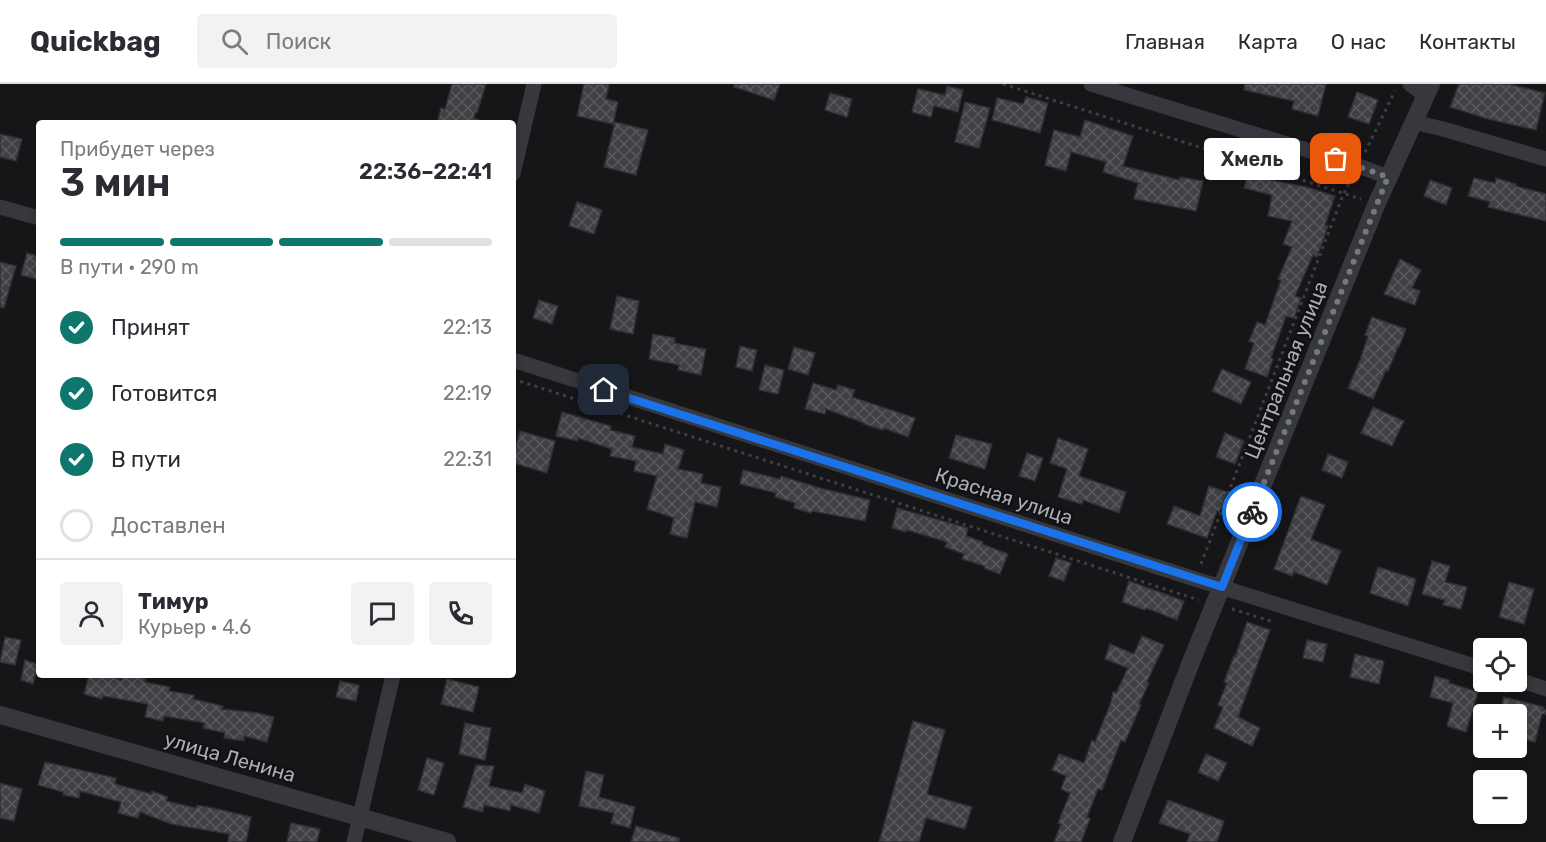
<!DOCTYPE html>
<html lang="ru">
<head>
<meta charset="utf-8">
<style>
  :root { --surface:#fff; --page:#f2f2f3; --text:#2b2b33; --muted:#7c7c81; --line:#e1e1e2; --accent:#0f766e }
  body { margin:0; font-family:Rubik,sans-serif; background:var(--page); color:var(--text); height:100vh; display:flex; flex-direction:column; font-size:22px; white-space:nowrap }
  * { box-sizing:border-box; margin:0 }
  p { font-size:20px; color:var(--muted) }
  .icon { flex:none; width:33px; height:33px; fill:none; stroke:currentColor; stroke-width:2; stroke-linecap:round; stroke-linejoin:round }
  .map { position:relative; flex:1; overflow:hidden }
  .panel { position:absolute; left:36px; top:36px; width:480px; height:558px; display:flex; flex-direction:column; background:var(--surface); border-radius:6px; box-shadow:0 3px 9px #0003 }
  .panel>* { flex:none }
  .buttons { position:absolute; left:1473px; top:554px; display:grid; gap:12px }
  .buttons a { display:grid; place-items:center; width:54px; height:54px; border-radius:6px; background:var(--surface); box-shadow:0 3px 9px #0003; font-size:30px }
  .pin { position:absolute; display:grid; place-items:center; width:51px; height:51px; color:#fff; margin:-26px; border-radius:12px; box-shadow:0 3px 9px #0006 }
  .courier { position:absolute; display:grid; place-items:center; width:60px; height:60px; margin:-30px; border:4px solid #1a73e8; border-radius:50%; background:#fff; color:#222; box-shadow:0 2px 8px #0007 }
  .bubble { position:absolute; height:42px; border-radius:6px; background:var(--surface); box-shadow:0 3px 9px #0003; font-size:20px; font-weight:600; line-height:42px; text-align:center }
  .head em { font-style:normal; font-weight:600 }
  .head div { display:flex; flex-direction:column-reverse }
  .head { display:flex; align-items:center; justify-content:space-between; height:102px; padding:0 24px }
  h1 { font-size:39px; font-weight:600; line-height:45px }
  .bar { display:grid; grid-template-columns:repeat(4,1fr); gap:9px 6px; align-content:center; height:72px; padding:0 24px }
  .bar i { height:8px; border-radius:4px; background:var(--line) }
  .bar .current { background:var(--accent) }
  .bar p { grid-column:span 4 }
  .line { display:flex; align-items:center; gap:15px; padding:0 24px; border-top:2px solid var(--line) }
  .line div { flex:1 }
  .round { display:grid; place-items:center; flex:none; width:63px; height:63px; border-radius:6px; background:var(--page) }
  ol { padding:0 24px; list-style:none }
  li { display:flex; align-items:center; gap:18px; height:66px }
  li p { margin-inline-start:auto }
  li .icon { padding:6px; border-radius:50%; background:var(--accent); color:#fff; stroke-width:4 }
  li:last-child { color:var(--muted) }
  li i { width:33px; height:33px; border:3px solid var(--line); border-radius:50% }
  header { display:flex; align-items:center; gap:36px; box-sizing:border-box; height:84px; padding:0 30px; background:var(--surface); border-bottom:2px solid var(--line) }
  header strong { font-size:28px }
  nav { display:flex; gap:33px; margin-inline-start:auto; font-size:21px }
  .search { width:420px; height:54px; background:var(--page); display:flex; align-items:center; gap:15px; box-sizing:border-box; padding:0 21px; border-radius:6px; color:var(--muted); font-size:22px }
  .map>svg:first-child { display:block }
  .building { fill:url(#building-cross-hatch); stroke:#303034; stroke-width:1.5 }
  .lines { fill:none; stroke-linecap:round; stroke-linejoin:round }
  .path { stroke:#3d3f44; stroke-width:3; stroke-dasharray:3 4.5; stroke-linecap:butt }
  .minor { stroke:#37383d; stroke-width:15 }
  .tertiary { stroke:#37383d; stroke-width:18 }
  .done { stroke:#757880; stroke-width:6; stroke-dasharray:0 10.8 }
  .route { stroke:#1a73e8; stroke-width:8 }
  .labels { text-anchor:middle; stroke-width:4.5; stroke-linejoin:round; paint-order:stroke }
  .street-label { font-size:20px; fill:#a8adb8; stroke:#111113 }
</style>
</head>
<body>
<header>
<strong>Quickbag</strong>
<div class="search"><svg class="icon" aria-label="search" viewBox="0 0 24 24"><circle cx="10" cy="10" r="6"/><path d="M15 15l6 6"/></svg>Поиск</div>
<nav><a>Главная</a><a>Карта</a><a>О нас</a><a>Контакты</a></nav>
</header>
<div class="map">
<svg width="1546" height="758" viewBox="0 0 1546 758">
  <defs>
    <pattern id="building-cross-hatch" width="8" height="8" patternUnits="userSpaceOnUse" patternTransform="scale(1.5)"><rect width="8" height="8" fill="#404145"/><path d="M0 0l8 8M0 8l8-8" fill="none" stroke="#595a5e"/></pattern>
  </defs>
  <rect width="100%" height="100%" fill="#161618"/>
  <g class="building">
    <path d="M452,0h34l-9,29h-2l-1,5 6,2v3h-43l4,-15 4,1z"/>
    <path d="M584,0h25l-3,15 12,3 -5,22 -36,-8z"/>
    <path d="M734,0h46l-6,16 -40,-13z"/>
    <path d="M1245,0h81l-8,32 -26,-7 2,-8 -50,-11z"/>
    <path d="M1459,0h49l37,9 -9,37 -48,-11 -38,-12z"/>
    <path d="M947,2l16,4 -5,22 -24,-6 -3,11 -19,-5 6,-23 27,6z"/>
    <path d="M1357,8l21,8 -9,24 -21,-7z"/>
    <path d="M830,9l22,6 -5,18 -22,-7z"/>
    <path d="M1026,13l22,6 -8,30 -48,-13 5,-22 26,6z"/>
    <path d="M965,18l25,6 -11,40 -24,-6z"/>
    <path d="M1085,36l48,16 -10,30 56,14 1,-3 23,4 -7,30 -62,-12 4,-16 -35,-11 3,-10 -35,-10 -5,19 -21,-6 9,-35 26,7z"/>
    <path d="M615,38l33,8 -12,45 -32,-8z"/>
    <path d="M0,50l22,5 -6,22 -16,-4z"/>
    <path d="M1250,84l17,5 -2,6 42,8 28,9 -10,29 3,1 -11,31 -4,-2 -18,41 6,2 -7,20 -8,-2 -15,42 2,1 -6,18 -22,-8 9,-26 -5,-2 8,-19 8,3 16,-45 -3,-1 14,-32 -9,-3 9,-23 -24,-5 4,-21 -28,-7z"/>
    <path d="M1474,94l21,5 1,-5 20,6v2l30,8v27l-58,-14 2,-5 -22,-6z"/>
    <path d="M1430,96l22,8 -6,17 -22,-9z"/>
    <path d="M577,118l25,8 -8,24 -25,-8z"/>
    <path d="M27,169l12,3v24l-18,-5z"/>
    <path d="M1400,175l21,11 -9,18 8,3 -5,14 -31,-11z"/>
    <path d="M0,178l16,4 -12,42 -4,-1z"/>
    <path d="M617,212l22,5 -6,33 -23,-5z"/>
    <path d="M539,216l19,6 -6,18 -19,-6z"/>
    <path d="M1372,233l34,12 -7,18h-1l-10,24 -2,-1 -13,29 -25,-11 12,-28 8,-24 -3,-1z"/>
    <path d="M653,250l22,4 -1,5 32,6 -5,26 -23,-5 1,-5 -30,-6z"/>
    <path d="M740,262l17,4 -5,21 -16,-4z"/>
    <path d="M794,263l21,6 -7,22 -20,-6z"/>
    <path d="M765,281l19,5 -6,24 -19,-4z"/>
    <path d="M1222,285l29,13 -10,22 -29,-13z"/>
    <path d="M813,299l23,7 2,-5 17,5 -3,7 63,21 -7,19 -24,-9 -1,2 -20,-6 1,-1 -38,-14 -1,5 -20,-5z"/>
    <path d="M1373,323l31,14 -12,25 -31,-13z"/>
    <path d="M562,328l49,14 -1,4 25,6 -3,11 31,7 2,-10 19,6 -6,19 25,5 -2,9 20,4 -4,20 -22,-5 -8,36 -17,-4 4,-16 -27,-9 10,-33 -23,-5 2,-10 -26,-5 2,-7 -34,-11v3l-22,-5z"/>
    <path d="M520,347l35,10 -8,32 -34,-10v-7z"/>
    <path d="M1225,349l19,8 -9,23 -19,-7z"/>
    <path d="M956,351l36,9 -7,25 -36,-11z"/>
    <path d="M1058,354l30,11 -9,27 47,16 -7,21 -36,-13 -1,4 -24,-7 9,-28 -17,-6z"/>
    <path d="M1027,369l16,5 -8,23 -16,-5z"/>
    <path d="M1328,370l20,8 -6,16 -20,-8z"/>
    <path d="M743,386l37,9 1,-3 39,12 50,12 -5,21 -53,-10 -1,2 -17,-5 1,-5 -20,-6 1,-4 -36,-9z"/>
    <path d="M1209,402l18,6 -7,20 -3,-1 -10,27 -40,-14 7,-18 26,10z"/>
    <path d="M1301,412l24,9 -14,34 30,12 -14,34 -33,-13 -2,4 -18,-7z"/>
    <path d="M897,424l71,20 -2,8 17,6 -1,2 26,10 -8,20 -16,-6 1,-2 -23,-7 2,-5 -19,-7 2,-5 -40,-12 -1,2 -14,-4z"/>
    <path d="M1056,474l15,5 -7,18 -15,-5z"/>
    <path d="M1432,477l18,5 -5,16 22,5 -6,22 -18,-4 2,-5 -23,-6z"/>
    <path d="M1378,483l38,12 -8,27 -38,-13z"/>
    <path d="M1129,497l55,20 -7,19 -31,-12 -1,2 -23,-8z"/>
    <path d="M1509,498l25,7 -10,35 -25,-7z"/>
    <path d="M1247,538l23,8 -32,87 22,11 -8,18 -38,-18 9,-21 -5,-2 9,-22 -3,-1 10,-26 1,1z"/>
    <path d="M1142,552l22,9 -17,37 2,1 -10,21 2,1 -16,37 -4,-2 -19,50 -4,-1 -11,28 3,2 -9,23h-27l7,-18 -3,-1 12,-30 -9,-4 5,-13 -14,-6 7,-16 25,9 8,-23 3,2 16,-40 2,-10 3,1 12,-25 -23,-9 5,-15 24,10z"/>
    <path d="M5,553l16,3 -6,25 -15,-3z"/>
    <path d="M1307,556l20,4 -4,18 -20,-4z"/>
    <path d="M1355,570l29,7 -5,23 -29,-7z"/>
    <path d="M25,576l13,4 -5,20 -12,-4z"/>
    <path d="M89,591h16l17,5 1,-5h23l-1,7 25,5 -1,4 25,4 -1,4 30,7 -1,3 36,4 16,4 -7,25 -23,-6v5l-20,-3 1,-5 -22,-5 2,-5 -41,-7 -1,5 -18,-4 3,-13 -45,-8 -1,3 -18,-5z"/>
    <path d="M1435,592l14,4v3l29,9 -12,40 -19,-6 6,-23 -23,-6z"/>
    <path d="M447,595l32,8 -6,25 -32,-8z"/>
    <path d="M340,597l19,4 -3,16 -20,-4z"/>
    <path d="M1504,613l40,10 -1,2 3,1v4h-4l-7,28 -19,-5v-23h-17z"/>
    <path d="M913,637l32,9 -18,64 45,13 -7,22 -39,-11 -7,24h-40z"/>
    <path d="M465,639l26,5 -6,32 -26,-6z"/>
    <path d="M1206,670l21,9 -9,18 -20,-9z"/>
    <path d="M427,674l17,5 -10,32 -16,-5z"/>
    <path d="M45,678l71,16 -1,6 37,10v-3l16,6 -2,4 30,7 1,-3 21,4 33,8 -5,25h-18l1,-8 -58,-10 -31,-12 -2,6 -20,-5 3,-11 -41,-11 -1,7 -16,-3v-3l-25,-7z"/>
    <path d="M476,681l18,1 -5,20 33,7 3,-9 20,7 -6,22 -28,-8 -1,6 -26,-6 -1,7 -20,-5z"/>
    <path d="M586,687l18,4 -5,22 36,10 -5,21 -19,-5 3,-10 -35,-7z"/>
    <path d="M0,699l22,6 -8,32 -14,-3z"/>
    <path d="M1168,716l56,21 -7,21h-30l3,-8 -31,-11z"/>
    <path d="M291,739l29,6 -3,13h-30z"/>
    <path d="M636,742l43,12v4h-48z"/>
  </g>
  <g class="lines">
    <g class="path">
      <path d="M1003,0l358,115"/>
      <path d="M1365,68l30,-61"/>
      <path d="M513,295l686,221"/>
      <path d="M1201,480l142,-369 8,-16"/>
      <path d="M1232,525l42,13"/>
      <path d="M1484,601l23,7"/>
    </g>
    <g class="minor">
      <path d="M1091,0l268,82 29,11"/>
      <path d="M1410,0l15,12"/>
      <path d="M1413,38l30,7 103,30"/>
      <path d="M513,90l21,-90"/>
      <path d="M0,123l39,11"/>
      <path d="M513,276l682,219 289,90"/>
      <path d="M1516,595l30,10"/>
      <path d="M354,758l39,-167"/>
    </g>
    <g class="tertiary">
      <path d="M0,631l447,127"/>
      <path d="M1122,758l69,-180 186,-459 54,-119"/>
    </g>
  </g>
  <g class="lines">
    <path class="done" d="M1252,428l136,-335 -52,-18"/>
    <path class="route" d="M604,306l618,197 30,-75"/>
  </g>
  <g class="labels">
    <g class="street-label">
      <text transform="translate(1286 286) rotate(-68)" y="7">Центральная улица</text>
      <text transform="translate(1004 412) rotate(18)" y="7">Красная улица</text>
      <text transform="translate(230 673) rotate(16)" y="7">улица Ленина</text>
    </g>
  </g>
</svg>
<div class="buttons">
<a><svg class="icon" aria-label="locate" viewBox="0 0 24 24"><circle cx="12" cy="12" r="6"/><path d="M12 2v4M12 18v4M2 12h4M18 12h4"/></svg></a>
<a>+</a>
<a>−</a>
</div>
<div class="pin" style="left:1336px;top:75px;background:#ea580c"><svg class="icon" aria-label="bag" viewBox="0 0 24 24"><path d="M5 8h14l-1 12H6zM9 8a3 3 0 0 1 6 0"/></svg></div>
<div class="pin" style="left:604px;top:306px;background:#1f2937"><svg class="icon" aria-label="home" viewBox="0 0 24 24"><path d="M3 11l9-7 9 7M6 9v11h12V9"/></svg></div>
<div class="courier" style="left:1252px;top:428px"><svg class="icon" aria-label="bike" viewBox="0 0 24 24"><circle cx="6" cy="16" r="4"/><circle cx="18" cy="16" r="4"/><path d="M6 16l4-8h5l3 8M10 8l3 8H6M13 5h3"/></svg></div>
<div class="bubble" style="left:1204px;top:54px;width:96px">Хмель</div>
<section class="panel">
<div class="head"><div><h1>3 мин</h1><p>Прибудет через</p></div><em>22:36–22:41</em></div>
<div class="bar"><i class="current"></i><i class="current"></i><i class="current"></i><i></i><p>В пути · 290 m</p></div>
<ol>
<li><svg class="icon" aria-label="check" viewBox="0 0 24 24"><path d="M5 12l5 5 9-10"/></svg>Принят<p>22:13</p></li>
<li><svg class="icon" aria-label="check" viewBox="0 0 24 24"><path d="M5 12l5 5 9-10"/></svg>Готовится<p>22:19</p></li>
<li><svg class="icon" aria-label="check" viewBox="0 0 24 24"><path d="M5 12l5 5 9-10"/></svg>В пути<p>22:31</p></li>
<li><i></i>Доставлен</li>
</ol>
<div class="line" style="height:108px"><a class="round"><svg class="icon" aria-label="person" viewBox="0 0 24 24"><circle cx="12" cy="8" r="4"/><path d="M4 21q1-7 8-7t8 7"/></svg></a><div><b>Тимур</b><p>Курьер · 4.6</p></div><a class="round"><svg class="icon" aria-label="chat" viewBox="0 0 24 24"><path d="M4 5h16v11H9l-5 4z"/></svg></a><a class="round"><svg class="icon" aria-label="phone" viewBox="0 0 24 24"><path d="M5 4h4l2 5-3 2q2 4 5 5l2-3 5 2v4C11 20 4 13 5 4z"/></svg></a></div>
</section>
</div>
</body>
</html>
